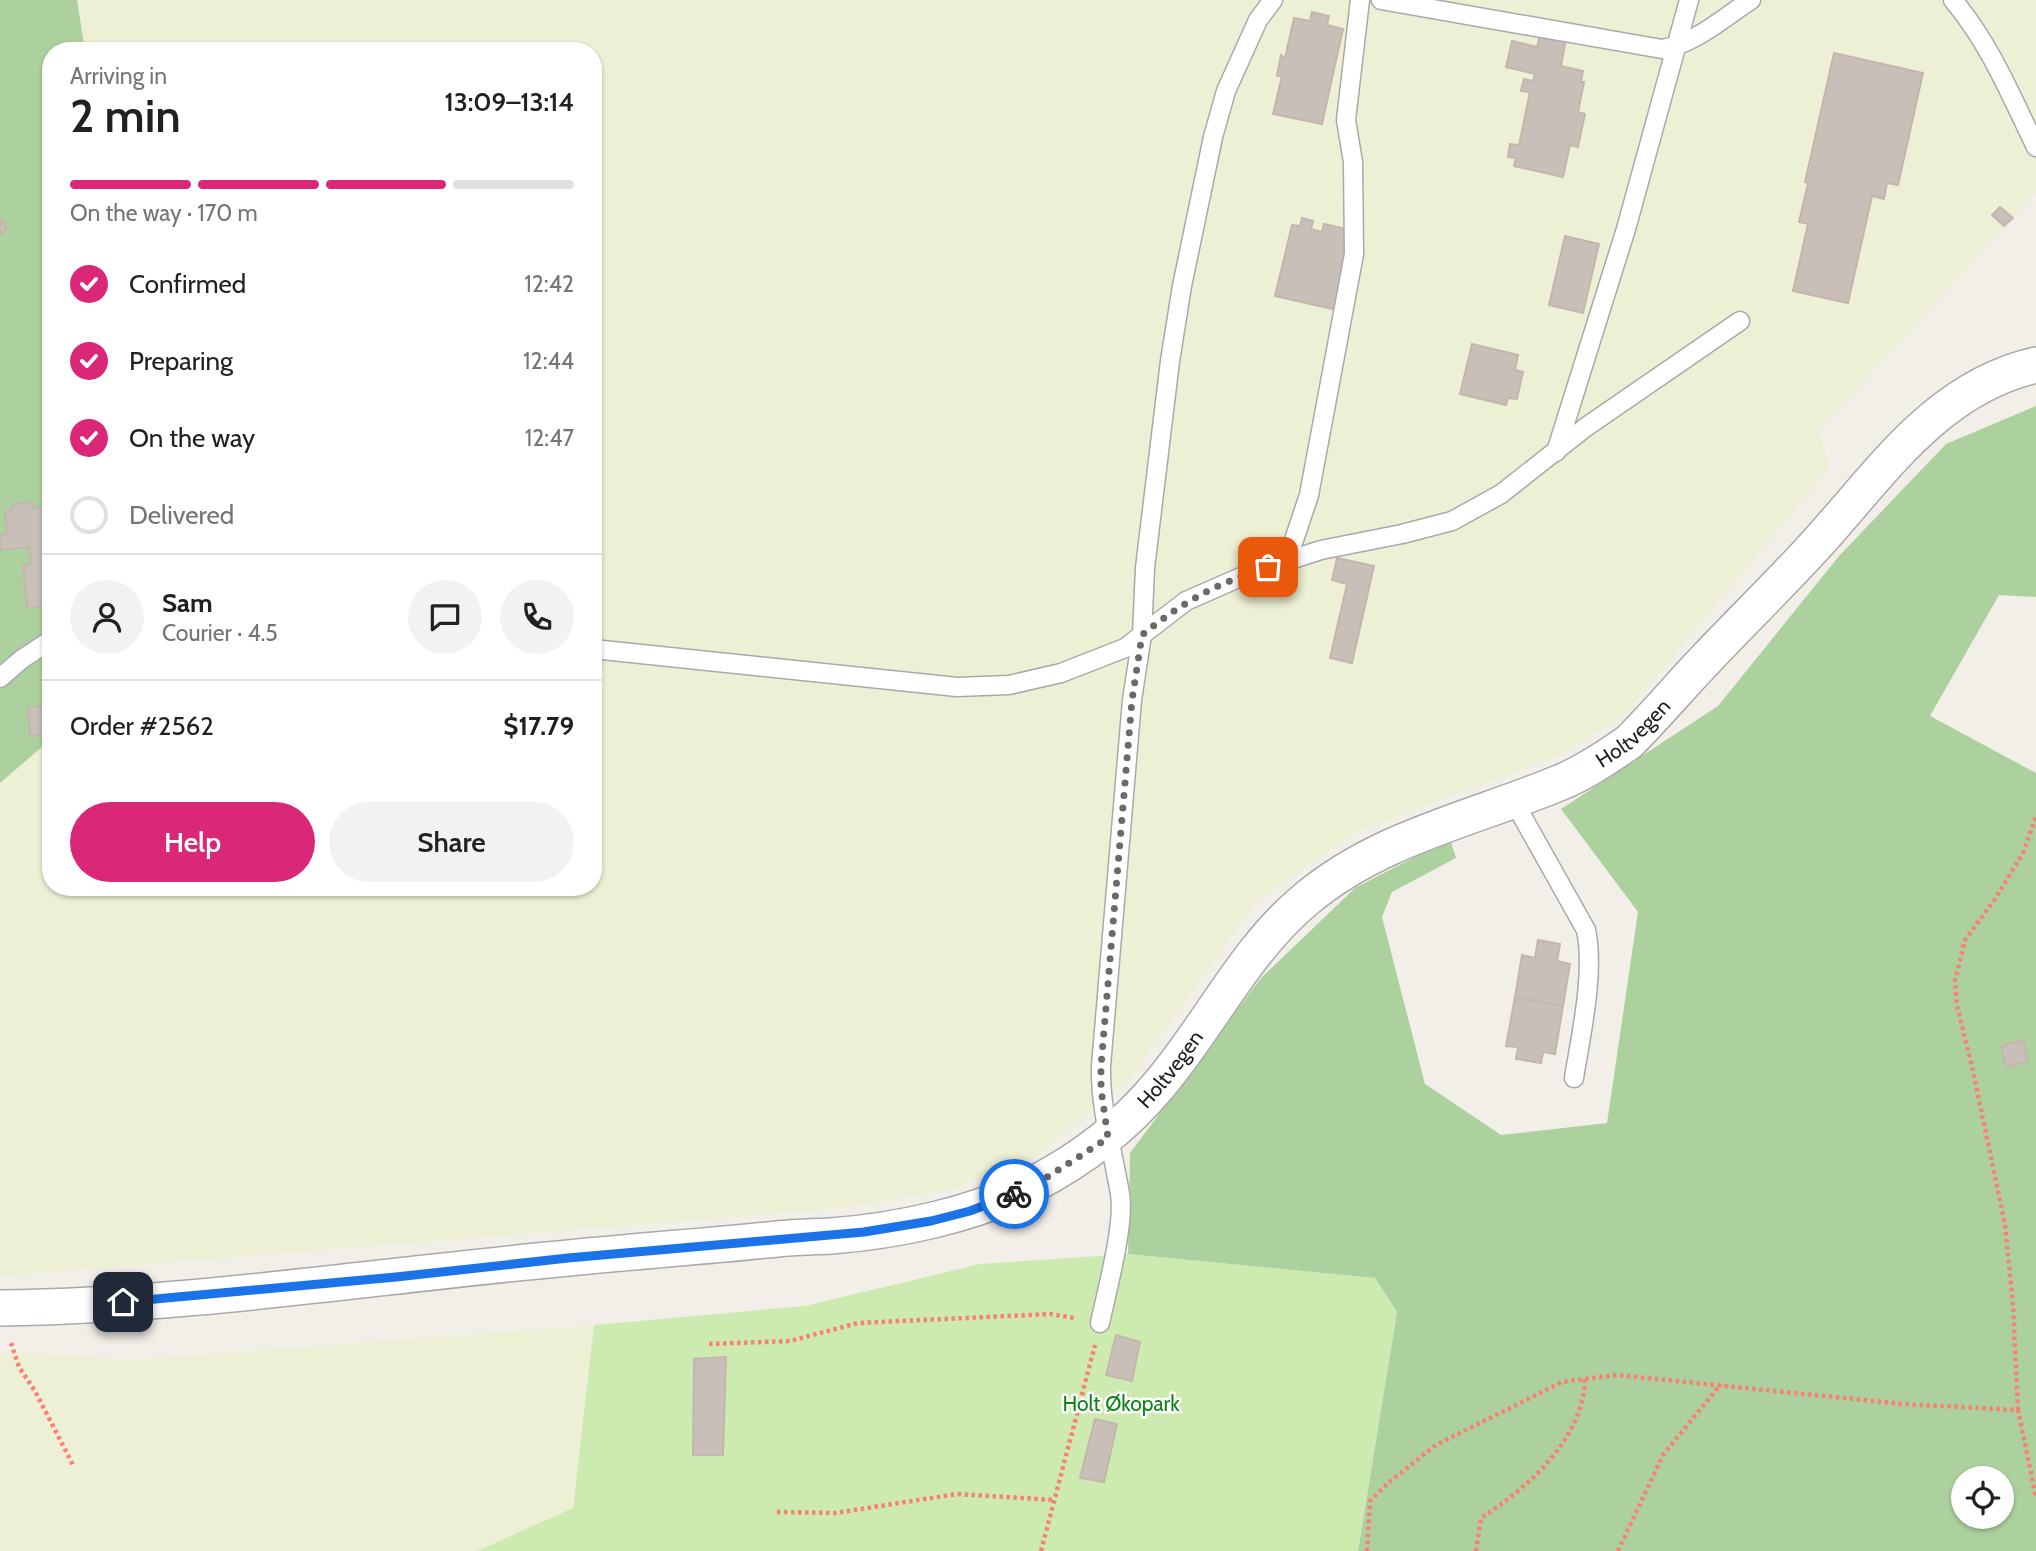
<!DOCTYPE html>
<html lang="en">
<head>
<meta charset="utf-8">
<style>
  :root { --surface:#fff; --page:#f2f2f2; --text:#202124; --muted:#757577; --line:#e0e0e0; --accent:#db2777 }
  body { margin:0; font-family:Cabin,sans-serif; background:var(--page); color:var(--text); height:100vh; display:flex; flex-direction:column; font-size:26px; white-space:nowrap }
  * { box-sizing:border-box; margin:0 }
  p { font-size:23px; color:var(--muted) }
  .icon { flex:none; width:38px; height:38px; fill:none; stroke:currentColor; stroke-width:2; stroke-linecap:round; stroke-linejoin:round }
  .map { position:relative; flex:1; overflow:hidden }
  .sheet { position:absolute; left:42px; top:42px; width:560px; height:854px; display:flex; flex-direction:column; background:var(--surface); border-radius:28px; box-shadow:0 2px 5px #0004 }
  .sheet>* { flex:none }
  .controls { position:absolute; left:1951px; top:1466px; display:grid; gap:14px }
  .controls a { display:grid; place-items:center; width:63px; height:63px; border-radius:50%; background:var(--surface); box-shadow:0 2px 5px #0004; font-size:35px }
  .pin { position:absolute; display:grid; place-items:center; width:60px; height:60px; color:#fff; margin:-30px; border-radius:14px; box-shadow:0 4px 10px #0006 }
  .courier { position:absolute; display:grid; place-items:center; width:70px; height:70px; margin:-35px; border:5px solid #1a73e8; border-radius:50%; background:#fff; color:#222; box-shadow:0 2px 9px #0007 }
  .overview em { font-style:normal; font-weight:600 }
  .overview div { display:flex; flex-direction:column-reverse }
  .overview { display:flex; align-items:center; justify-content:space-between; height:119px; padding:0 28px }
  h1 { font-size:46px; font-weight:600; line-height:52px }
  .bar { display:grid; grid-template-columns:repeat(4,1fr); gap:10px 7px; align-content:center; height:84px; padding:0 28px }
  .bar i { height:9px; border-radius:5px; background:var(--line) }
  .bar .active { background:var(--accent) }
  .bar p { grid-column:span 4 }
  .line { display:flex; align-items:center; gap:18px; padding:0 28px; border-top:2px solid var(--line) }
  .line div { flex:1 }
  .round { display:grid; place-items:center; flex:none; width:74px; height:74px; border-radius:37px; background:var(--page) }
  ol { padding:0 28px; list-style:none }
  li { display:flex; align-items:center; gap:21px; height:77px }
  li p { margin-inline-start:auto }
  li .icon { padding:7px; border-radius:50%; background:var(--accent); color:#fff; stroke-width:4 }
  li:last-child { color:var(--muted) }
  li i { width:38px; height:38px; border:4px solid var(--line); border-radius:50% }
  .primary-button { display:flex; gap:14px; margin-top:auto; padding:14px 28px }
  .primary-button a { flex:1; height:80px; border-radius:42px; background:var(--accent); color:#fff; font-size:28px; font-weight:600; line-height:80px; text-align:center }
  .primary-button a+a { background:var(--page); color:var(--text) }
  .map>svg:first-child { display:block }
  .farmland { fill:#eef0d5; fill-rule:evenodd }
  .grass { fill:#cdebb0 }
  .forest { fill:#add19e; fill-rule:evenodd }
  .building { fill:#c7bfb8; stroke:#c4b6ab; stroke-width:2 }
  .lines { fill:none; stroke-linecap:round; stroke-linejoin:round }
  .lane-casing { stroke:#a9a9a9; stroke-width:21 }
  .street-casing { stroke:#a9a9a9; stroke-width:38 }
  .path { stroke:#fa8072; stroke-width:4.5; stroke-dasharray:3.5 3.5; stroke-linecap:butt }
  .lane { stroke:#fff; stroke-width:18 }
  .street { stroke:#fff; stroke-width:35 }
  .done { stroke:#6b6a68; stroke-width:7; stroke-dasharray:0 12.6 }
  .route { stroke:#1a73e8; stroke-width:9 }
  .labels { text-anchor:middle; stroke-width:5; stroke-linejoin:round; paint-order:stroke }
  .street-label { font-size:21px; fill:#222; stroke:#fff }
  .park-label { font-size:21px; fill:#0c8416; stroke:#fff }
</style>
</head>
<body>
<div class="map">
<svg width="2036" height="1551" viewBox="0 0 2036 1551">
  <rect width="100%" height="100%" fill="#f2efe9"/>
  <g class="farmland">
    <path d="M0,0h2036v192l-216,238 9,38 -203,245 -64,41 -206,78 -98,68 -127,177 -94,79 -85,33 -119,20 -833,67zM51,51h542v836h-542z"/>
    <path d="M594,1325l-21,183 -96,43h-477v-200l133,9z"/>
  </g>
  <path class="grass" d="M1128,1254l247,24 22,34 -39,239h-881l96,-43 21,-183 211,-19 175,-42z"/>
  <g class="forest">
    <path d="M0,0h77l8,51h-34v688l-51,44z"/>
    <path d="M2036,406v191l-37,-2 -69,121 106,57v778h-678l39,-239 -22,-34 -247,-24 2,-101 131,-175 94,-90 75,-39 21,-7 5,16 -64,34 -10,25 43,167 76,51 106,-12 31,-211 -77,-103 157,-103 121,-150 107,-112zM1964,1479h38v38h-38z"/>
  </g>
  <g class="building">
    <path d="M1312,12l17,4 -2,9 16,4 -21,95 -49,-10 9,-38h-5l4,-21 4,3 9,-40 16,3z"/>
    <path d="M1540,34l26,5 -5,27 22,5 -2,11h3l-6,30 7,2 -7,33 -8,-2 -7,32 -49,-11 2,-8 -8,-1 2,-13 9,1 11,-53 -9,-1 3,-12 9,2 2,-7 -29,-7 6,-26 25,6z"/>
    <path d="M1834,53l89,20 -25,112 -11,-2 -3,16 -12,-3 -24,107 -55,-12 15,-67 -9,-2 9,-39 -3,-1z"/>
    <path d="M2000,207l13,11 -9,8 -12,-11z"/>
    <path d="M1302,218l11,3 -2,8 11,3 2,-8 22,5 -2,8 9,2 -16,71 -62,-14 17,-71 8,1z"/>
    <path d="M0,219l7,9 -7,7z"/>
    <path d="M1565,236l34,8 -16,69 -34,-8z"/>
    <path d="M1472,344l46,11 -3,15 8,2 -6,27 -9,-1 -2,7 -46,-11z"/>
    <path d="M33,502v6l18,-2v100l-24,2 -4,-43 8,-1 -2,-17 -28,3 -1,-15 7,-1 -2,-23 8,-1v-6z"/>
    <path d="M1337,558l37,8 -22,97 -22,-5 17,-74 -15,-4z"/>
    <path d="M51,706v29l-21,1 -2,-29z"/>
    <path d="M1538,940l22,4 -3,17 13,3 -7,42 -48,-9 7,-42 13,3z"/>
    <path d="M1515,997l48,9 -8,48 -12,-2 -2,11 -25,-4 2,-12 -12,-1z"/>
    <path d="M2023,1040l5,21 -22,6 -5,-21z"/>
    <path d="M1116,1335l24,7 -8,39 -26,-6z"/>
    <path d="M726,1357l-3,98h-30l1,-96z"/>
    <path d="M1095,1419l22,5 -13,58 -24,-4z"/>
  </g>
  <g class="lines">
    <defs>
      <g id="lane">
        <path d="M1381,0l281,49c33,-5 61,-31 89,-49"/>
        <path d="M1953,0c37,44 58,96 83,147"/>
        <path d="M1556,452l70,-223 63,-229"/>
        <path d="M1287,561l22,-66 45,-241 -1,-92 -7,-42 14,-120"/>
        <path d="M593,649l364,38 52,-2 52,-12 64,-25 61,-47 64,-28 71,-23 81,-16 50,-13 49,-27 85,-67 154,-106"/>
        <path d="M0,678l22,-19 29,-19"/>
        <path d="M1513,800l73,130c9,42 -5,105 -12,148"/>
        <path d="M1100,1323c7,-33 25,-99 20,-129 -7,-43 -20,-84 -19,-128l31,-366 10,-65 3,-67 25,-207 12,-75 31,-149 13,-46 32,-71 15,-20"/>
      </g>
      <g id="street">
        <path id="s1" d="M0,1308c190,-2 380,-33 569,-50 69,-7 139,-12 208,-19 18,-2 36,-2 54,-3 66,-5 142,-21 201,-51 49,-25 92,-58 127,-100 51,-60 85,-134 146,-185 73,-62 167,-81 254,-117 25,-10 48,-26 70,-41 28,-28 52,-57 79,-85 34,-36 70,-71 103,-107 67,-72 123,-162 225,-185"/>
      </g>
    </defs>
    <use href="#lane" class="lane-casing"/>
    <use href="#street" class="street-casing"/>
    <g class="path">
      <path d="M11,1343l8,24 16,24 39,76"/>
      <path d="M709,1344l81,-3 68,-18 193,-9 23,4"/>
      <path d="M2018,1410l-5,-105 -8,-80 -32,-154 -16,-65 -2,-25 10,-41 30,-41 28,-46 13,-36"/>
      <path d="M777,1512l58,1 122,-19 97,6"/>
      <path d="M1041,1551l54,-206"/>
      <path d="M1367,1551l3,-50 19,-19 47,-37 126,-63 55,-7 286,29 115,6 18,87"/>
      <path d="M1476,1551l5,-33c48,-31 102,-79 104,-139"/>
      <path d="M1618,1551l45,-96 58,-71"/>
    </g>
    <use href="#lane" class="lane"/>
    <use href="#street" class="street"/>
  </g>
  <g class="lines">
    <path class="done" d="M1014,1194l24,-11 70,-45 -7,-49v-23l31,-366 10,-65c40,-33 76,-52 126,-68"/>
    <path class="route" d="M123,1302l273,-25 172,-19 296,-26 67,-11 39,-10 44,-17"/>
  </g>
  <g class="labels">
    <g class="street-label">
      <text dy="7" stroke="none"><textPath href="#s1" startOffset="1813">Holtvegen</textPath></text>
      <text dy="7" stroke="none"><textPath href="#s1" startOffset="1225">Holtvegen</textPath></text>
    </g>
    <g class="park-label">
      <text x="1121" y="1411">Holt Økopark</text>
    </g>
  </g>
</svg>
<div class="controls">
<a><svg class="icon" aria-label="locate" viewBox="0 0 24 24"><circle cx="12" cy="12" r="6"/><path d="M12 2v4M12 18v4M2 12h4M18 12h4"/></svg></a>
</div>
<div class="pin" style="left:1268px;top:567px;background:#ea580c"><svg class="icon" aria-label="bag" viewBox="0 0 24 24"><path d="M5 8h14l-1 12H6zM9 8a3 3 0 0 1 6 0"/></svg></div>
<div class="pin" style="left:123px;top:1302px;background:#1f2937"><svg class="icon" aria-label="home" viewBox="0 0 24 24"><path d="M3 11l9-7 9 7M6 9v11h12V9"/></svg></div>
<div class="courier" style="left:1014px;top:1194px"><svg class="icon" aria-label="bike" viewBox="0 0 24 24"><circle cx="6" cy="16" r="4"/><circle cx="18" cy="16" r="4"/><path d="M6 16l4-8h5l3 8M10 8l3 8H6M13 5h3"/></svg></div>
<section class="sheet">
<div class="overview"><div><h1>2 min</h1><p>Arriving in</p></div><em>13:09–13:14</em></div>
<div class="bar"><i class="active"></i><i class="active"></i><i class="active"></i><i></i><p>On the way · 170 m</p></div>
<ol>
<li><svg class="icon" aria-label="check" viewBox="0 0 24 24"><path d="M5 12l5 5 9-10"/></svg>Confirmed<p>12:42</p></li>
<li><svg class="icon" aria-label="check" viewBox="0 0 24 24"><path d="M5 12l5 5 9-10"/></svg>Preparing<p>12:44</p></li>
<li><svg class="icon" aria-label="check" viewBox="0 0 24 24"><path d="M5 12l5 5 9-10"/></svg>On the way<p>12:47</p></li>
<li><i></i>Delivered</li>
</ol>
<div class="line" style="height:126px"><a class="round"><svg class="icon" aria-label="person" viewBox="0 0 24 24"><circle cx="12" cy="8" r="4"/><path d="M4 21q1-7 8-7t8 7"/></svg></a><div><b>Sam</b><p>Courier · 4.5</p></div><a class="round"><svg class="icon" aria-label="chat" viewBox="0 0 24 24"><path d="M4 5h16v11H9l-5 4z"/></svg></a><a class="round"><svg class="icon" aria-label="phone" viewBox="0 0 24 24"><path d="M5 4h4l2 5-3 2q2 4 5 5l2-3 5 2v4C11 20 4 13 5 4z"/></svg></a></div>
<div class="line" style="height:91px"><div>Order #2562</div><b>$17.79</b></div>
<div class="primary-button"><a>Help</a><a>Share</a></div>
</section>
</div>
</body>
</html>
